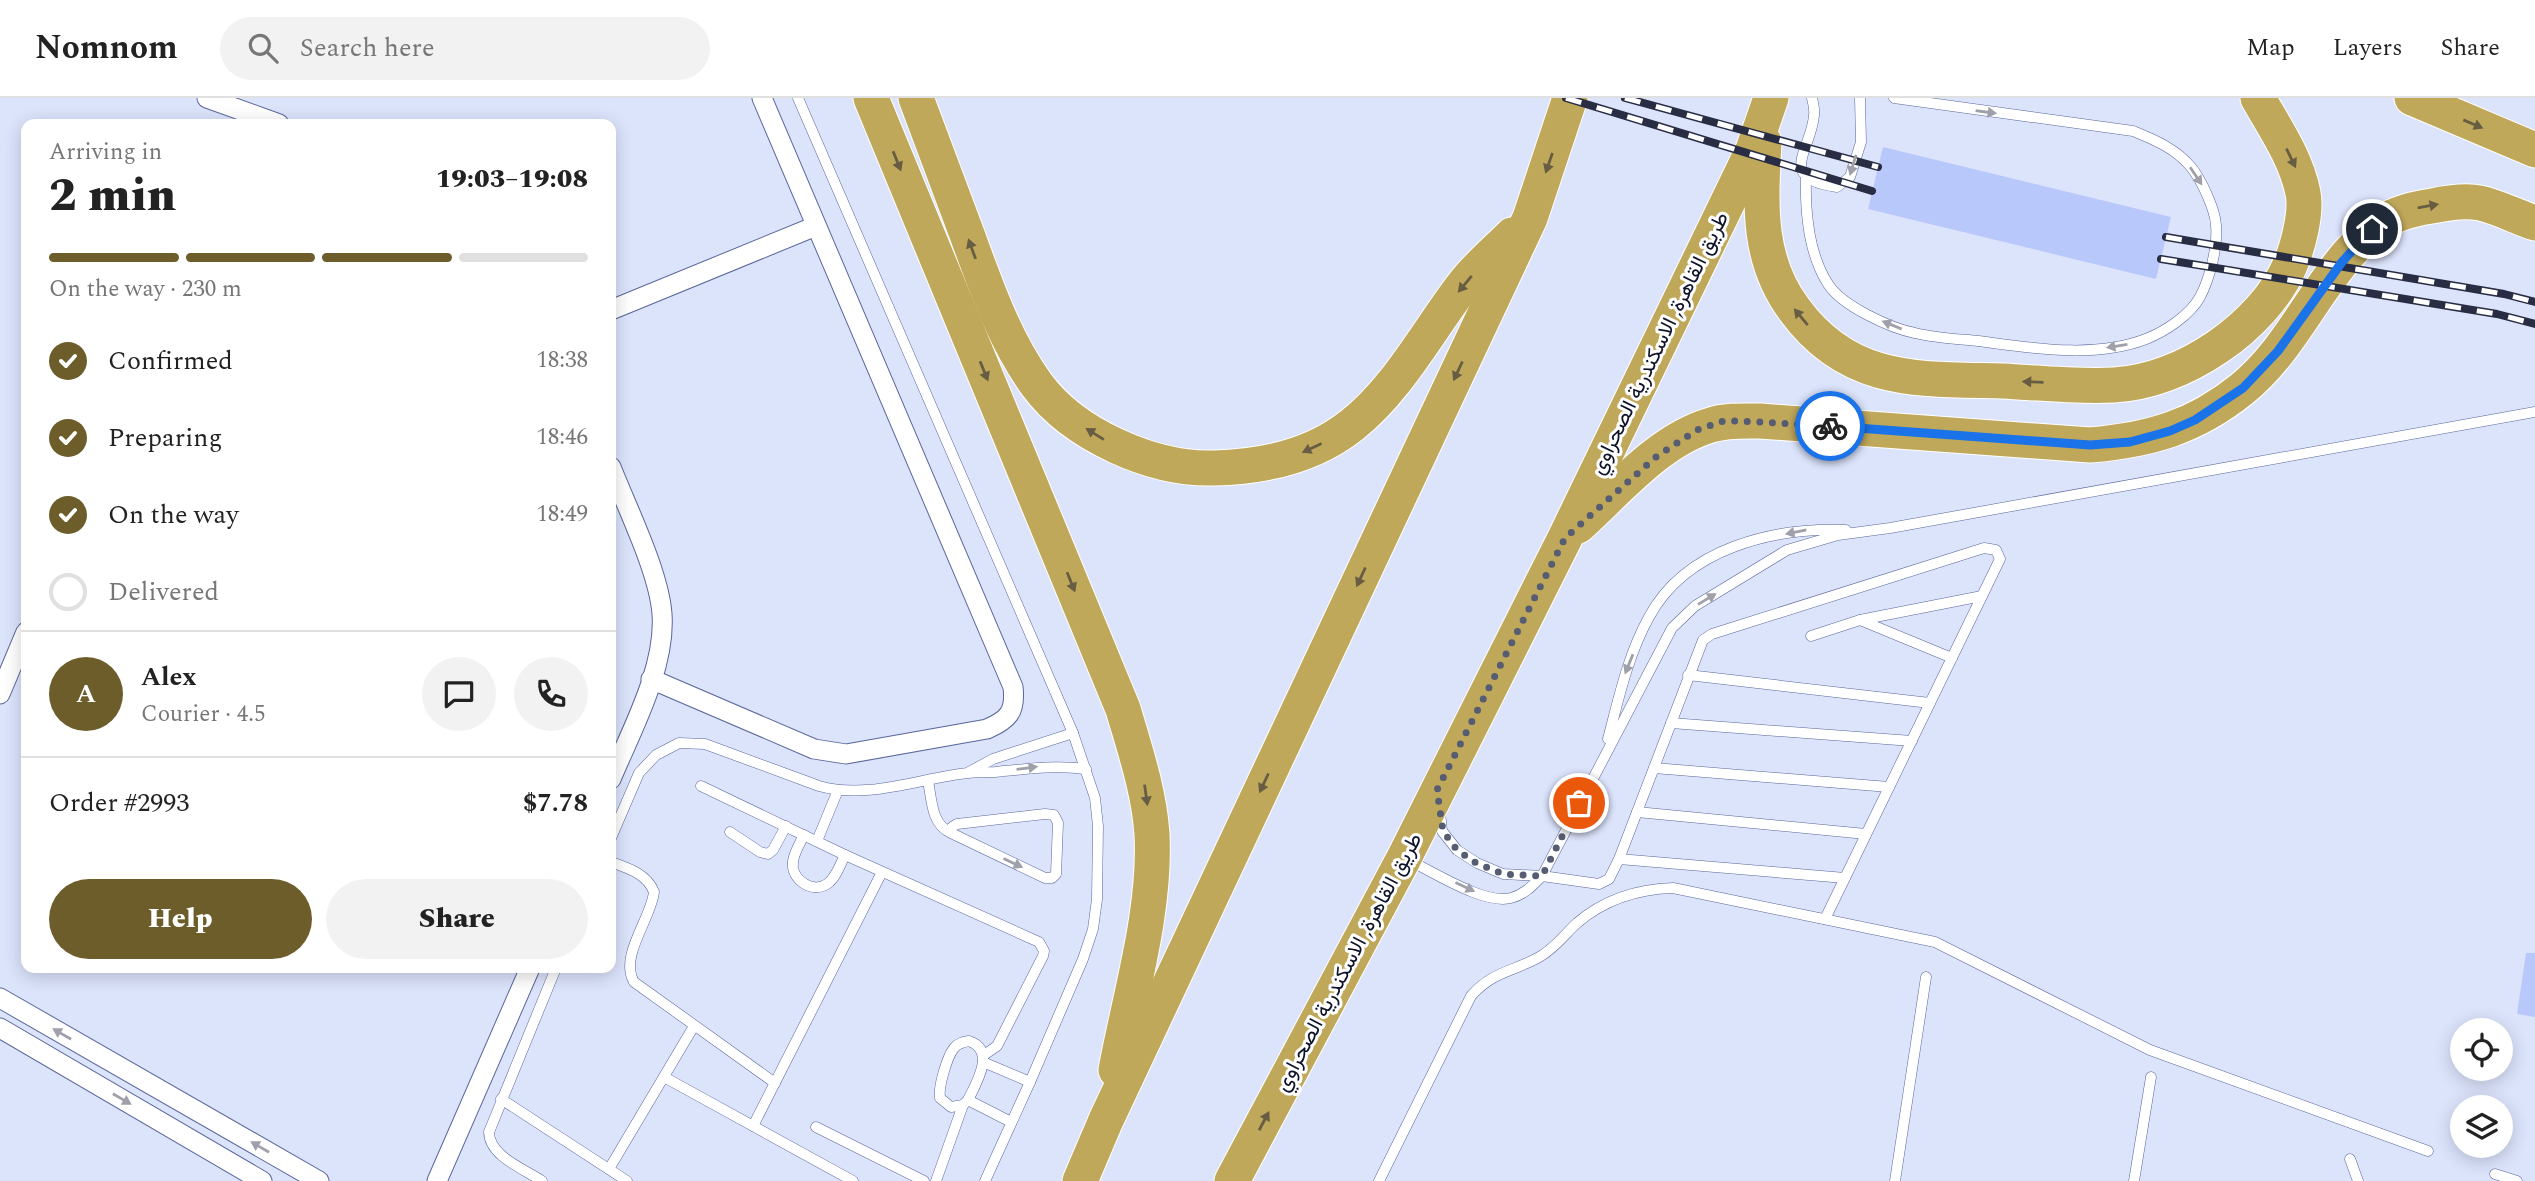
<!DOCTYPE html>
<html lang="en">
<head>
<meta charset="utf-8">
<style>
  :root { --surface:#fff; --page:#f2f2f2; --text:#222; --muted:#767676; --line:#e0e0e0; --accent:#6d5d2b }
  body { margin:0; font-family:Spectral,Vazirmatn,serif; background:var(--page); color:var(--text); height:100vh; display:flex; flex-direction:column; font-size:26px; white-space:nowrap }
  * { box-sizing:border-box; margin:0 }
  p { font-size:23px; color:var(--muted) }
  .icon { flex:none; width:38px; height:38px; fill:none; stroke:currentColor; stroke-width:2; stroke-linecap:round; stroke-linejoin:round }
  .map { position:relative; flex:1; overflow:hidden }
  .sheet { position:absolute; left:21px; top:21px; width:595px; height:854px; display:flex; flex-direction:column; background:var(--surface); border-radius:14px; box-shadow:0 4px 18px #0003 }
  .sheet>* { flex:none }
  .fabs { position:absolute; left:2450px; top:920px; display:grid; gap:14px }
  .fabs a { display:grid; place-items:center; width:63px; height:63px; border-radius:50%; background:var(--surface); box-shadow:0 4px 18px #0003; font-size:35px }
  .pin { position:absolute; display:grid; place-items:center; width:60px; height:60px; color:#fff; margin:-30px; border:4px solid #fff; border-radius:50%; box-shadow:0 2px 7px #0007 }
  .courier { position:absolute; display:grid; place-items:center; width:70px; height:70px; margin:-35px; border:5px solid #1a73e8; border-radius:50%; background:#fff; color:#222; box-shadow:0 2px 9px #0007 }
  .headline em { font-style:normal; font-weight:800 }
  .headline div { display:flex; flex-direction:column-reverse }
  .headline { display:flex; align-items:center; justify-content:space-between; height:119px; padding:0 28px }
  h1 { font-size:46px; font-weight:800; line-height:52px }
  .bar { display:grid; grid-template-columns:repeat(4,1fr); gap:10px 7px; align-content:center; height:84px; padding:0 28px }
  .bar i { height:9px; border-radius:5px; background:var(--line) }
  .bar .on { background:var(--accent) }
  .bar p { grid-column:span 4 }
  .line { display:flex; align-items:center; gap:18px; padding:0 28px; border-top:2px solid var(--line) }
  .line div { flex:1 }
  .round { display:grid; place-items:center; flex:none; width:74px; height:74px; border-radius:37px; background:var(--page) }
  ol { padding:0 28px; list-style:none }
  li { display:flex; align-items:center; gap:21px; height:77px }
  li p { margin-inline-start:auto }
  li .icon { padding:7px; border-radius:50%; background:var(--accent); color:#fff; stroke-width:4 }
  li:last-child { color:var(--muted) }
  li i { width:38px; height:38px; border:4px solid var(--line); border-radius:50% }
  .button { display:flex; gap:14px; margin-top:auto; padding:14px 28px }
  .button a { flex:1; height:80px; border-radius:42px; background:var(--accent); color:#fff; font-size:28px; font-weight:800; line-height:80px; text-align:center }
  .button a+a { background:var(--page); color:var(--text) }
  header { display:flex; align-items:center; gap:42px; box-sizing:border-box; height:98px; padding:0 35px; background:var(--surface); border-bottom:2px solid var(--line) }
  header strong { font-size:33px }
  nav { display:flex; gap:38px; margin-inline-start:auto; font-size:24px }
  .search { width:490px; height:63px; background:var(--page); display:flex; align-items:center; gap:18px; box-sizing:border-box; padding:0 24px; border-radius:38px; color:var(--muted); font-size:26px }
  .map>svg:first-child { display:block }
  .building { fill:#b9c8fb }
  .lines { fill:none; stroke-linecap:round; stroke-linejoin:round }
  .service-casing { stroke:#58669c; stroke-width:11 }
  .minor-casing { stroke:#58669c; stroke-width:21 }
  .motorway-casing { stroke:#fff; stroke-width:37 }
  .service { stroke:#fff; stroke-width:10 }
  .minor { stroke:#fff; stroke-width:19 }
  .motorway { stroke:#c0a85b; stroke-width:35 }
  .rail-casing { stroke:#282d43; stroke-width:8 }
  .rail { stroke:#fff; stroke-width:5; stroke-dasharray:16; stroke-linecap:butt }
  .oneway { fill:#9fa0a9 }
  .oneway2 { fill:#675d42 }
  .done { stroke:#565c72; stroke-width:7; stroke-dasharray:0 12.6 }
  .route { stroke:#1a73e8; stroke-width:9 }
  .labels { text-anchor:middle; stroke-width:6; stroke-linejoin:round; paint-order:stroke }
  .street-label { font-size:21px; fill:#0e1228; stroke:#fff }
</style>
</head>
<body>
<header>
<strong>Nomnom</strong>
<div class="search"><svg class="icon" aria-label="search" viewBox="0 0 24 24"><circle cx="10" cy="10" r="6"/><path d="M15 15l6 6"/></svg>Search here</div>
<nav><a>Map</a><a>Layers</a><a>Share</a></nav>
</header>
<div class="map">
<svg width="2535" height="1083" viewBox="0 0 2535 1083">
  <rect width="100%" height="100%" fill="#dce4fc"/>
  <g class="building">
    <path d="M1883,49l288,70 -15,62 -288,-70z"/>
    <path d="M2526,855h9v64l-18,-3z"/>
  </g>
  <g class="lines">
    <defs>
      <g id="service">
        <path d="M798,0l275,635 22,65 3,28 -1,73 -4,30 -10,30 -53,123 -45,99"/>
        <path d="M1812,0c1,5 3,12 2,17 -2,34 -39,64 23,72l13,-10 11,-35 -1,-44"/>
        <path d="M1806,78c-1,36 2,77 22,108 14,22 62,44 87,49 20,5 42,6 63,8 54,7 116,18 168,-2 20,-8 44,-24 54,-42 10,-19 18,-51 16,-72 -1,-16 -15,-46 -25,-58 -16,-19 -36,-27 -58,-36l-239,-33"/>
        <path d="M1860,522l92,38"/>
        <path d="M1811,538l49,-16 122,-24"/>
        <path d="M1688,577l242,28"/>
        <path d="M1671,625l241,18"/>
        <path d="M1608,641c11,-42 20,-84 41,-122 37,-69 125,-90 197,-87"/>
        <path d="M1654,670l235,19"/>
        <path d="M969,674l24,-13 80,-26"/>
        <path d="M928,683c4,19 3,43 23,52l94,45h7l4,-4 2,-51 -4,-8 -9,-1 -88,10 -5,3 -1,6"/>
        <path d="M701,688l144,69 194,87 5,9 -1,5 -46,90 -13,9"/>
        <path d="M1440,714l2,19 15,19 20,13 26,11 39,2 57,8 10,-5 10,-20 84,-219 9,-6 272,-86 12,2 4,9 -175,360"/>
        <path d="M1637,714l229,22"/>
        <path d="M730,734l30,20 8,2 5,-4 13,-24"/>
        <path d="M804,737c-4,8 -10,18 -11,26 -3,18 19,33 34,23 9,-6 13,-19 18,-29"/>
        <path d="M611,740l28,-65 17,-18 23,-12 26,1 114,42c49,14 101,-8 149,-13 9,-1 18,-1 27,-1 31,-3 60,-7 91,-3"/>
        <path d="M817,743l21,-51"/>
        <path d="M1619,761l226,19"/>
        <path d="M1410,763c24,11 74,44 101,37 13,-3 22,-13 31,-22l130,-248 23,-22 92,-56 51,-15 52,-7 645,-116"/>
        <path d="M611,764c17,6 36,12 43,30 -3,27 -35,64 -20,90l141,101"/>
        <path d="M969,943c27,9 8,41 -1,59l-5,5 -12,2 -11,-9c-2,-11 7,-41 14,-50 4,-5 9,-6 15,-7z"/>
        <path d="M983,964l47,20"/>
        <path d="M664,979l189,104"/>
        <path d="M501,1001l126,82"/>
        <path d="M968,1002l43,22"/>
        <path d="M753,1028l129,-254"/>
        <path d="M816,1029l108,54"/>
        <path d="M2350,1061l8,22"/>
        <path d="M609,1071l85,-143"/>
        <path d="M2495,1076l22,7"/>
        <path d="M542,1083c-18,-12 -53,-25 -53,-49l67,-164"/>
        <path d="M936,1083l27,-76"/>
        <path d="M1379,1083l92,-185c23,-26 43,-24 70,-40 15,-9 24,-22 36,-33 28,-24 61,-34 96,-35l262,54 215,108 278,101"/>
        <path d="M1895,1083l31,-204"/>
        <path d="M2134,1083l17,-104"/>
      </g>
      <g id="minor">
        <path d="M207,0l72,26"/>
        <path d="M611,212l205,-84"/>
        <path d="M611,369c16,41 48,105 51,147 4,54 -31,117 -51,165"/>
        <path d="M651,581l163,70 32,5 141,-25c21,-9 29,-17 26,-42l-251,-589"/>
        <path d="M0,596l26,-62"/>
        <path d="M0,900l319,183"/>
        <path d="M0,930l262,153"/>
        <path d="M437,1083l93,-213"/>
      </g>
      <g id="motorway">
        <path d="M871,0l252,611c12,41 26,82 29,125 4,77 -22,161 -36,236"/>
        <path d="M916,0c17,46 35,93 52,139 19,52 37,104 69,148 37,50 116,85 177,83 49,-1 98,-11 138,-43 46,-36 77,-96 112,-141 14,-18 32,-33 48,-49"/>
        <path d="M2412,0l123,52"/>
        <path d="M1764,44c-3,59 -8,116 30,167 55,76 126,70 209,72 37,2 75,6 111,4 68,-3 149,-58 176,-120 8,-18 17,-53 13,-72 -7,-35 -28,-65 -45,-95"/>
        <path d="M1578,428c39,-35 81,-86 133,-101 16,-5 32,-4 49,-4l330,24c60,-5 105,-18 152,-56 46,-37 70,-95 109,-138 7,-7 14,-17 22,-23 17,-13 38,-19 59,-22 14,-3 34,-6 48,-3 18,4 37,14 55,20"/>
        <path d="M1080,1083l26,-61 424,-902 40,-120"/>
        <path d="M1232,1083l172,-323 161,-320 188,-388 18,-52"/>
      </g>
    </defs>
    <use href="#service" class="service-casing"/>
    <use href="#minor" class="minor-casing"/>
    <use href="#motorway" class="motorway-casing"/>
    <use href="#service" class="service"/>
    <use href="#minor" class="minor"/>
    <use href="#motorway" class="motorway"/>
    <defs>
      <g id="rail">
        <path d="M1566,0l306,93"/>
        <path d="M1625,0l253,69"/>
        <path d="M2166,139l338,57 31,8"/>
        <path d="M2161,161l336,55 38,10"/>
      </g>
    </defs>
    <use href="#rail" class="rail-casing"/>
    <use href="#rail" class="rail"/>
  </g>
  <defs><path id="oneway-solid" d="M-6-.8H1V-3.2L6.5 0L1 3.2V.8H-6Z" transform="scale(1.75)"/></defs>
  <g class="oneway">
    <use href="#oneway-solid" transform="translate(1986 14) rotate(8)"/>
    <use href="#oneway-solid" transform="translate(1853 67) rotate(107)"/>
    <use href="#oneway-solid" transform="translate(2196 78) rotate(56)"/>
    <use href="#oneway-solid" transform="translate(1892 227) rotate(-158)"/>
    <use href="#oneway-solid" transform="translate(2117 248) rotate(171)"/>
    <use href="#oneway-solid" transform="translate(1796 434) rotate(169)"/>
    <use href="#oneway-solid" transform="translate(1707 501) rotate(-31)"/>
    <use href="#oneway-solid" transform="translate(1629 566) rotate(112)"/>
    <use href="#oneway-solid" transform="translate(1027 670) rotate(-7)"/>
    <use href="#oneway-solid" transform="translate(1013 765) rotate(25)"/>
    <use href="#oneway-solid" transform="translate(1465 789) rotate(25)"/>
    <use href="#oneway-solid" transform="translate(62 936) rotate(-150)"/>
    <use href="#oneway-solid" transform="translate(122 1001) rotate(30)"/>
    <use href="#oneway-solid" transform="translate(260 1049) rotate(-150)"/>
  </g>
  <g class="oneway2">
    <use href="#oneway-solid" transform="translate(2473 26) rotate(23)"/>
    <use href="#oneway-solid" transform="translate(2291 60) rotate(64)"/>
    <use href="#oneway-solid" transform="translate(897 63) rotate(68)"/>
    <use href="#oneway-solid" transform="translate(1549 65) rotate(109)"/>
    <use href="#oneway-solid" transform="translate(2428 108) rotate(-10)"/>
    <use href="#oneway-solid" transform="translate(972 151) rotate(-110)"/>
    <use href="#oneway-solid" transform="translate(1465 186) rotate(130)"/>
    <use href="#oneway-solid" transform="translate(1801 219) rotate(-130)"/>
    <use href="#oneway-solid" transform="translate(984 273) rotate(68)"/>
    <use href="#oneway-solid" transform="translate(1458 273) rotate(115)"/>
    <use href="#oneway-solid" transform="translate(2033 284) rotate(-178)"/>
    <use href="#oneway-solid" transform="translate(1095 336) rotate(-148)"/>
    <use href="#oneway-solid" transform="translate(1312 350) rotate(155)"/>
    <use href="#oneway-solid" transform="translate(1361 479) rotate(115)"/>
    <use href="#oneway-solid" transform="translate(1071 484) rotate(68)"/>
    <use href="#oneway-solid" transform="translate(1264 685) rotate(115)"/>
    <use href="#oneway-solid" transform="translate(1146 697) rotate(82)"/>
    <use href="#oneway-solid" transform="translate(1264 1023) rotate(-62)"/>
  </g>
  <g class="lines">
    <path class="done" d="M1579,705l-37,73 -39,-2 -27,-11 -19,-13 -14,-19 -6,-41 128,-252 92,-82 40,-26 27,-9h16l90,5"/>
    <path class="route" d="M1830,328l260,19 40,-3 40,-11 25,-11 48,-32 35,-37 64,-89 30,-33"/>
  </g>
  <g class="labels">
    <g class="street-label">
      <text transform="translate(1659 245) rotate(-64)" y="7">طريق القاهرة, الاسكندرية الصحراوي</text>
      <text transform="translate(1348 864) rotate(-62)" y="7">طريق القاهرة, الاسكندرية الصحراوي</text>
    </g>
  </g>
</svg>
<div class="fabs">
<a><svg class="icon" aria-label="locate" viewBox="0 0 24 24"><circle cx="12" cy="12" r="6"/><path d="M12 2v4M12 18v4M2 12h4M18 12h4"/></svg></a>
<a><svg class="icon" aria-label="layers" viewBox="0 0 24 24"><path d="M12 4l9 5-9 5-9-5zM3 14l9 5 9-5"/></svg></a>
</div>
<div class="pin" style="left:1579px;top:705px;background:#ea580c"><svg class="icon" aria-label="bag" viewBox="0 0 24 24"><path d="M5 8h14l-1 12H6zM9 8a3 3 0 0 1 6 0"/></svg></div>
<div class="pin" style="left:2372px;top:131px;background:#1f2937"><svg class="icon" aria-label="home" viewBox="0 0 24 24"><path d="M3 11l9-7 9 7M6 9v11h12V9"/></svg></div>
<div class="courier" style="left:1830px;top:328px"><svg class="icon" aria-label="bike" viewBox="0 0 24 24"><circle cx="6" cy="16" r="4"/><circle cx="18" cy="16" r="4"/><path d="M6 16l4-8h5l3 8M10 8l3 8H6M13 5h3"/></svg></div>
<section class="sheet">
<div class="headline"><div><h1>2 min</h1><p>Arriving in</p></div><em>19:03–19:08</em></div>
<div class="bar"><i class="on"></i><i class="on"></i><i class="on"></i><i></i><p>On the way · 230 m</p></div>
<ol>
<li><svg class="icon" aria-label="check" viewBox="0 0 24 24"><path d="M5 12l5 5 9-10"/></svg>Confirmed<p>18:38</p></li>
<li><svg class="icon" aria-label="check" viewBox="0 0 24 24"><path d="M5 12l5 5 9-10"/></svg>Preparing<p>18:46</p></li>
<li><svg class="icon" aria-label="check" viewBox="0 0 24 24"><path d="M5 12l5 5 9-10"/></svg>On the way<p>18:49</p></li>
<li><i></i>Delivered</li>
</ol>
<div class="line" style="height:126px"><b class="round" style="background:var(--accent);color:#fff">A</b><div><b>Alex</b><p>Courier · 4.5</p></div><a class="round"><svg class="icon" aria-label="chat" viewBox="0 0 24 24"><path d="M4 5h16v11H9l-5 4z"/></svg></a><a class="round"><svg class="icon" aria-label="phone" viewBox="0 0 24 24"><path d="M5 4h4l2 5-3 2q2 4 5 5l2-3 5 2v4C11 20 4 13 5 4z"/></svg></a></div>
<div class="line" style="height:91px"><div>Order #2993</div><b>$7.78</b></div>
<div class="button"><a>Help</a><a>Share</a></div>
</section>
</div>
</body>
</html>
